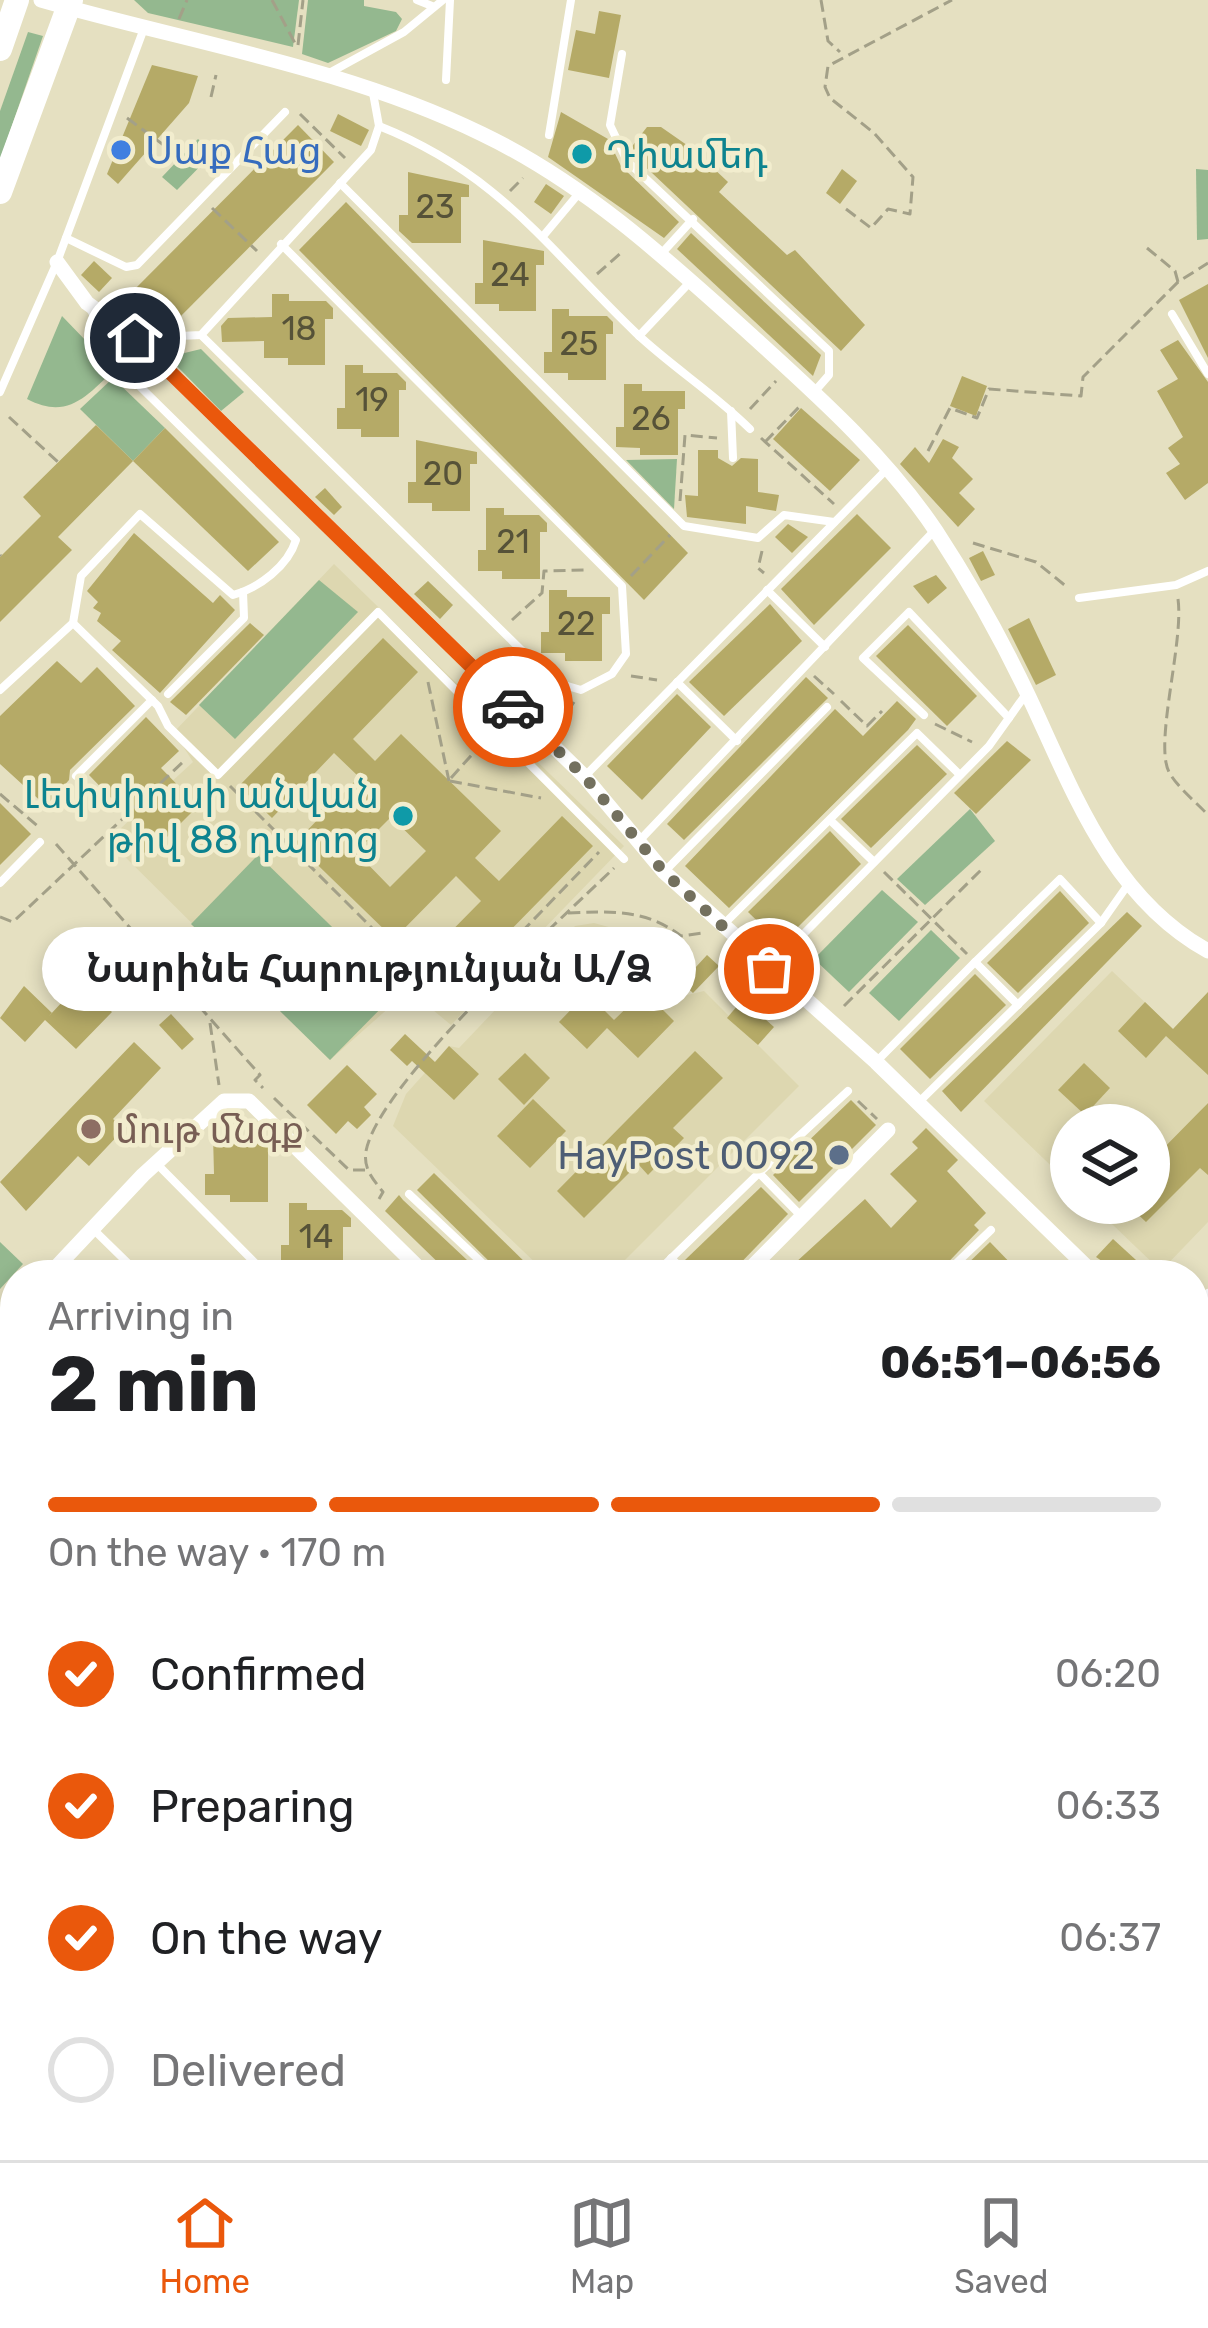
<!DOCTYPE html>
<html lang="en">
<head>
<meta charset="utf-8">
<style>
  :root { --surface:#fff; --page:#f6f6f6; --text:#202124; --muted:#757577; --line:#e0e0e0; --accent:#ea580c }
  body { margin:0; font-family:Rubik,"Noto Sans Armenian",sans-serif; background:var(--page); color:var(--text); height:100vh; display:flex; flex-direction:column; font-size:45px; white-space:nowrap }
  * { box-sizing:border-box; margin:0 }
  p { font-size:39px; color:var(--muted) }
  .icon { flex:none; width:66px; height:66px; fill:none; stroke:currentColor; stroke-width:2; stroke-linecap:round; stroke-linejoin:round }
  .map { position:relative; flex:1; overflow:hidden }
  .side { position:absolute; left:0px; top:1260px; width:1209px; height:900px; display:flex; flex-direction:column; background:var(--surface); border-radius:48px 48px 0 0; box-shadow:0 6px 18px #0003 }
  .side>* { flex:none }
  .tools { position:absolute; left:1050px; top:1104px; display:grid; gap:24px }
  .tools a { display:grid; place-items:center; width:120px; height:120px; border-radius:50%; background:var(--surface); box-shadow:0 6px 18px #0003; font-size:60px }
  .pin { position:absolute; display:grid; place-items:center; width:102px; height:102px; color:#fff; margin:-51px; border:6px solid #fff; border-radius:50%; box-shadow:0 3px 12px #0007 }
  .courier { position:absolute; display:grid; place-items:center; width:120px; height:120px; margin:-60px; border:9px solid #ea580c; border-radius:50%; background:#fff; color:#222; box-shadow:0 3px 15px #0007 }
  .bubble { position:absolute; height:84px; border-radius:42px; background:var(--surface); box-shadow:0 6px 18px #0003; font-size:39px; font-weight:700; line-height:84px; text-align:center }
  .summary em { font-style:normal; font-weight:700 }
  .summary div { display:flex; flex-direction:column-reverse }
  .summary { display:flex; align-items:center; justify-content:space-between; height:204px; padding:0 48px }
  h1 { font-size:78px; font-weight:700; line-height:90px }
  .bar { display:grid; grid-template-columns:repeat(4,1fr); gap:18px 12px; align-content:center; height:144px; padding:0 48px }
  .bar i { height:15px; border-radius:9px; background:var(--line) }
  .bar .current { background:var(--accent) }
  .bar p { grid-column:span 4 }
  ol { padding:0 48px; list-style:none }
  li { display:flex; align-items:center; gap:36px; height:132px }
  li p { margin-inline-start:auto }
  li .icon { padding:12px; border-radius:50%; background:var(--accent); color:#fff; stroke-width:4 }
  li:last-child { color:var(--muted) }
  li i { width:66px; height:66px; border:6px solid var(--line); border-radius:50% }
  .tabs { display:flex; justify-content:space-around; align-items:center; height:168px; border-top:3px solid var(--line); background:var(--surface); font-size:33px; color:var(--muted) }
  .tabs a { display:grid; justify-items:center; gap:6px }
  .tabs .current { color:var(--accent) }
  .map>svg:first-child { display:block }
  .built { fill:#ddd7b0 }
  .green { fill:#94b88f }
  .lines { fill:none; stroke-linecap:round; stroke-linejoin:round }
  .stream { stroke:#8dd0f8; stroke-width:6 }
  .building { fill:#b5aa67; fill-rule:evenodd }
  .path { stroke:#a3a088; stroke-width:3; stroke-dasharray:12 6; stroke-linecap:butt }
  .service { stroke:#fff; stroke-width:8 }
  .minor { stroke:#fff; stroke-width:15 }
  .secondary { stroke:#fff; stroke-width:21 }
  .primary { stroke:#fff; stroke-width:24 }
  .done { stroke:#73705e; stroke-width:12; stroke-dasharray:0 21.6 }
  .route { stroke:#ea580c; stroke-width:15 }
  .shop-dot { fill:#3f7fe0; stroke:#f2edce; stroke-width:4.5 }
  .culture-dot { fill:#0f9aa8; stroke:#f2edce; stroke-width:4.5 }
  .education-dot { fill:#8d6e63; stroke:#f2edce; stroke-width:4.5 }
  .service-dot { fill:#5c6f8a; stroke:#f2edce; stroke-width:4.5 }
  .labels { text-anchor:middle; stroke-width:9; stroke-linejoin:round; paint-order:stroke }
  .number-label { font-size:33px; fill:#565238 }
  .shop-label { font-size:39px; fill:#366cbe; stroke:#f2edce; text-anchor:start }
  .culture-label { font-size:39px; fill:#0d838f; stroke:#f2edce; text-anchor:start }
  .education-label { font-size:39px; fill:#785e54; stroke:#f2edce; text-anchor:start }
  .service-label { font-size:39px; fill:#4e5e75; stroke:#f2edce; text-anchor:end }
</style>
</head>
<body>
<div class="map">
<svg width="1208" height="2160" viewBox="0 0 1208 2160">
  <rect width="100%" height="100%" fill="#e5e0c1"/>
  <g class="built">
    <path d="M334,564l290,282 -173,179 -42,-35 -79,70 -222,-220 85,-78 -19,-30z"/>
    <path d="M594,923l40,11 53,61 17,-4 95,95 -189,189h-62l-155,-149 13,-32 43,-48 10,2 116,-122z"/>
    <path d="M1112,971l96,91v40l-9,11 9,8v101l-47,49 -71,-68h59v-78h-78v60l-87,-84z"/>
  </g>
  <g class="green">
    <path d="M134,0h165l-6,47 -145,-34z"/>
    <path d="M308,0h56v6l32,6 6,7 -6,12 -68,32 -26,-9z"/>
    <path d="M28,32l15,4 -43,124v-49z"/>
    <path d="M198,139l15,14 -36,37 -15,-13z"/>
    <path d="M1196,169l12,1v69l-11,1z"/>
    <path d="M62,316l52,54c-28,27 -47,50 -87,29z"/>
    <path d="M201,349l43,43 -23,19 -53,-54z"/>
    <path d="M113,378l52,50 -32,33 -53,-52z"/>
    <path d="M677,459l-3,50 -48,-49z"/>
    <path d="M319,580l39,32 -123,127 -36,-34z"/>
    <path d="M970,809l25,32 -70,64 -28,-26z"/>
    <path d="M258,855l140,136 -68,69 -139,-136z"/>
    <path d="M882,890l36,32 -69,70 -35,-33z"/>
    <path d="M931,930l29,28 -61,63 -30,-28z"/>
    <path d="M0,1242l23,22 -23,25z"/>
  </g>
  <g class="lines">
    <path class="stream" d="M0,2009l15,-3"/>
  </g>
  <g class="building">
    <path d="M599,11l22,4 -12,63 -41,-8 8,-40 19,4z"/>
    <path d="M152,65l46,11 -9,27 -71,81 -11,-10z"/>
    <path d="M561,112l47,27 13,27 58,56 -15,16 -116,-81z"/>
    <path d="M338,114l31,16 -8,16 -31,-15z"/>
    <path d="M298,125l36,37 -165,166 -37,-36z"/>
    <path d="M647,127h14l33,23 34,32 -9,10 68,63 8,-5 70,75 -24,26 -207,-195 -4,-7z"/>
    <path d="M842,169l15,12 -17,23 -14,-11z"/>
    <path d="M408,172l61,13v12h-8v46h-49l-13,-12v-16h9z"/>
    <path d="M546,184l18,12 -13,18 -17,-12z"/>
    <path d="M346,202l342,351 -44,47 -345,-350z"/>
    <path d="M691,233l130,122 -8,21 -136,-127z"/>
    <path d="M483,240l61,11v14h-8v46h-37v-7h-24v-21h8z"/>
    <path d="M94,261l18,17 -13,14 -18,-17z"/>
    <path d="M1208,284v74l-29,-58z"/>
    <path d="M272,294h17v7h37l7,7v11h-8v46h-37v-7h-24v-17l-42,1 -1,-16 7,-8 44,-1z"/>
    <path d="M552,309h17v7h38l6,6v12h-7v46h-38v-7h-24v-21h8z"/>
    <path d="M1178,340l30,42v101l-23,17 -19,-27 14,-9 -12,-16 15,-11 -26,-46 21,-12 -18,-29z"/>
    <path d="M345,365h18v8h34l9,9v8h-7v47h-38v-8h-24v-21h8z"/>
    <path d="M962,376l25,10 -11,30 -26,-10z"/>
    <path d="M624,384h18v7h43v18h-7v46h-38v-7l-24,-1v-20h8z"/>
    <path d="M801,408l59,52 -30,31 -57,-52z"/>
    <path d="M96,425l37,36 -75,76 14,13 -72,72v-65l41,-41 -18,-19z"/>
    <path d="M165,428l114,114 -31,29 -115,-110z"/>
    <path d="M943,439l16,8 -7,11 21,21 -14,14 16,16 -17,18 -58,-63 15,-17 14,16z"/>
    <path d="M416,440l61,12v12h-7v47h-38v-8h-24v-21h8z"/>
    <path d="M698,450h20v8l14,8 9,-8 17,1v33l21,3 -3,16 -30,-5v18l-59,-7 -2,-22 13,1z"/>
    <path d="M325,488l17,19 -8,8 -19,-18z"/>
    <path d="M486,508h18v7h35l8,8v9h-7v47h-38v-8h-24v-21h8z"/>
    <path d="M857,514l34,34 -77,77 -33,-36z"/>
    <path d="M788,524l20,13 -16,16 -17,-16z"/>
    <path d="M134,533l79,70 7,-8 15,15 -75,83 -48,-43 9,-9 -24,-20 4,-8 -8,-5 5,-6 -11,-11z"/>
    <path d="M983,551l12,24 -14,6 -12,-23z"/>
    <path d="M936,575l11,13 -19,16 -15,-18z"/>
    <path d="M428,581l25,24 -13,14 -26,-25z"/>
    <path d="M549,590h18v7h43v17h-8v47h-37v-8h-24v-21h8z"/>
    <path d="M770,604l32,37 -78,75 -35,-34z"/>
    <path d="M1029,618l27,57 -20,10 -28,-56z"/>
    <path d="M250,623l14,12 -78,80 -16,-13z"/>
    <path d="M908,625l69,71 -30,30 -71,-70z"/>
    <path d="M383,638l35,34 -65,67 22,22 26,-27 100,97 -26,27 24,23 63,-65 31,30 -145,148 -30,-29 63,-64 -25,-25 -62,63 -99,-96 64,-66 -25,-24 -62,65 -33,-32zM391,817l35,34 -36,36 -34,-35z"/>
    <path d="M57,661l24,22 16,-16 38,39 -65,64 -1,10 -23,26 -46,-42v-48z"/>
    <path d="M516,675l29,26 -10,11 -27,-27z"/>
    <path d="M806,677l22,21 -144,142 -17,-16z"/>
    <path d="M677,694l34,33 -69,73 -35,-34z"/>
    <path d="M897,701l19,18 -8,11 -179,178 -44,-42 150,-157 28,27z"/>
    <path d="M146,717l33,34 -18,17 37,38 -50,50 -19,-18 11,-10 -51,-53z"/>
    <path d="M1007,741l24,19 -55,54 -22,-21z"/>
    <path d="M917,745l30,29 -76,74 -30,-29z"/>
    <path d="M0,803l31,31 -31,31z"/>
    <path d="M830,831l31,33 -80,80 -33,-32z"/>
    <path d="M1060,891l29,32 -71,70 -31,-30z"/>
    <path d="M1127,912l15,14 -181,186 -19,-21z"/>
    <path d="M682,955l13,13 12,-13 12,11 -26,27 -25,-23z"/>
    <path d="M975,974l31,31 -76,74 -30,-30z"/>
    <path d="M80,983l32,29 -36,37 -31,-29 -20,22 -25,-24 24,-32 28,27 -3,3z"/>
    <path d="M644,991l30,30 -36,37 -31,-30 -20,21 -28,-27 28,-29 27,27z"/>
    <path d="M1208,992v83l-42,-39 -20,22 -28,-27 27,-29 28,27z"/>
    <path d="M743,999l31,28 -16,18 -31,-27z"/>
    <path d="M171,1014l23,25 -12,11 -23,-25z"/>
    <path d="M405,1034l30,28 14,-16 30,28 -25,26 -42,-39 -5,5 -17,-16z"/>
    <path d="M134,1042l27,26 -48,51 11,10 -35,37 -11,-10 -52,55 -26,-29z"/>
    <path d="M695,1051l28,27 -50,50 11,10 -36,37 -10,-11 -54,54 -27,-27z"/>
    <path d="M525,1053l25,25 -26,27 -26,-26z"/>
    <path d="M1084,1063l26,25 -25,27 -27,-25z"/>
    <path d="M347,1065l30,29 -13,13 7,8 -14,14 -9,-8 -12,13 -29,-29z"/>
    <path d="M533,1099l33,32 -36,37 -33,-32z"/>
    <path d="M851,1100l25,25 -77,77 -26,-27z"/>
    <path d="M1208,1103v72l-8,-7 -54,54 -20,-19h23v-40z"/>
    <path d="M926,1128l32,32 -11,11 39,42 -12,12 5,5 -43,45h-154l83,-76 26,29 26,-27 -27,-27 28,-26 -6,-6z"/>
    <path d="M213,1135l55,6v61h-38v-7h-25v-21h9z"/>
    <path d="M434,1173l104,102h-35l-86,-85z"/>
    <path d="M761,1187l27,27 -59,61h-33l-11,-15z"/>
    <path d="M399,1195l4,5 80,75h-32l-66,-64z"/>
    <path d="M289,1203h18v7h35l9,8v9h-8v47h-38l1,-8h-25v-21h8z"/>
    <path d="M1113,1239l23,21 -14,15 -26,-18z"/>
    <path d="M990,1242l32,33h-66z"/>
  </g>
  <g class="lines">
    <g class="path">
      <path d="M272,0l24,45"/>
      <path d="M821,0l7,41 12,11"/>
      <path d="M179,19l8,-19"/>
      <path d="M298,45l5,-45"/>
      <path d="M211,97l5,-22"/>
      <path d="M300,114l45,44"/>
      <path d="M127,118l42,31"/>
      <path d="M510,191l13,-13"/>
      <path d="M212,208l45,43"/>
      <path d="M846,209l25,19 17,-19 22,5 3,-37 -39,-44 -44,-35 -5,-11 3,-21 124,-66"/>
      <path d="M1147,248l28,23 3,11 30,-19"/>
      <path d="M597,274l25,-22"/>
      <path d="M750,409l26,-28"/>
      <path d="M9,417l49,45"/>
      <path d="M761,438l73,66"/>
      <path d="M765,442l35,-36"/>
      <path d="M928,451l22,-43 27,10 12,-29 92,7 2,-19 95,-95"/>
      <path d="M680,501l5,-66 32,3"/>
      <path d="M973,543l63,19 31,25"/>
      <path d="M762,551l-4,17 6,5"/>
      <path d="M0,555l1,1"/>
      <path d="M631,576l39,-41"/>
      <path d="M1178,599c6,43 -24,144 -9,173 8,15 27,30 39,43"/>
      <path d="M512,620l30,-27 2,-22 42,-1"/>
      <path d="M631,676l26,4"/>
      <path d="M814,676l20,18"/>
      <path d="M428,682l21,99"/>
      <path d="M841,701l26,25 15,-15"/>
      <path d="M559,724l15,-22"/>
      <path d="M935,724l37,18"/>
      <path d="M451,778l34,-38"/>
      <path d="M450,781l91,17"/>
      <path d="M230,786l220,220 149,-154"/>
      <path d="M0,794l40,34"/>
      <path d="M56,844l204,231 -5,5 8,8"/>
      <path d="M884,872l83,82"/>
      <path d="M568,913c43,-2 78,-4 113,23l21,-3"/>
      <path d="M0,917l13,5 171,-161"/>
      <path d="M844,1006l137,-136"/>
      <path d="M210,1023l9,62"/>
      <path d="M274,1098l75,72h18"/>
      <path d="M858,1101l19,18"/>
      <path d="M154,1122l11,11"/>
      <path d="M379,1199l4,-7c-10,-13 -20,-23 -17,-41 13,-68 192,-229 248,-283"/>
    </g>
    <g class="service">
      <path d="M417,0l15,6"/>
      <path d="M622,54l-12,71 17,36 202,190v24l-14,16"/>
      <path d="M331,72l73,-40 39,-32"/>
      <path d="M446,80l4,-80"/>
      <path d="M379,126c121,48 168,122 257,207 36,34 79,61 114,96"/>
      <path d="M549,135l22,-135"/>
      <path d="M340,183l344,343 74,12 26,-23 50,7"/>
      <path d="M544,235l36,-43"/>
      <path d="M66,238l60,29 11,-2 148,-153"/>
      <path d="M662,253l31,-34"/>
      <path d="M1172,314l36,60"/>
      <path d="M201,335l353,347 27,8 31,-16 14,-20 -4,-68 -341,-342"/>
      <path d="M639,336l52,-55"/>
      <path d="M136,338l65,-3 170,-185 8,-24 -6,-33"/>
      <path d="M0,392l57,-130 86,-231"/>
      <path d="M731,411l2,47"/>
      <path d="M767,590l58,57"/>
      <path d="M1079,598l97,-13 32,-14"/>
      <path d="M73,623l85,83 10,20 50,49 160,-163 246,247"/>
      <path d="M677,682l60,59"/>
      <path d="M0,690l73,-67 8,-47 59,-62 93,81c26,-7 55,-29 63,-55l-179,-176 -26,-54"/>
      <path d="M168,694l76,-76 -1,-26"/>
      <path d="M924,715l-61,-57 46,-46 100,106"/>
      <path d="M76,776l76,-76"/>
      <path d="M585,776l301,-306"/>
      <path d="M830,820l44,42"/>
      <path d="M640,840l294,-309"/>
      <path d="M665,871l162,-164"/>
      <path d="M0,883l40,-41"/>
      <path d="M725,923l192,-190 43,42"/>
      <path d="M975,962l85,-83 41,44"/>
      <path d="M771,967l218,-221 37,-52"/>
      <path d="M876,1062l99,-100 43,43"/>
      <path d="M919,1102l182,-179 26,-37"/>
      <path d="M156,1163l111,112"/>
      <path d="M409,1194l86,81"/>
      <path d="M803,1218l-44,-45 89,-82"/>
      <path d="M94,1230l46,45"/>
      <path d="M671,1258l17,17"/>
      <path d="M654,1275l105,-102"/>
      <path d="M944,1275l47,-45"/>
      <path d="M1194,1298l5,4 9,-9"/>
    </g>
    <g class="minor">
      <path d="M41,0c146,42 304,67 441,134 102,49 185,125 268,200 66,60 136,122 186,197 34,52 67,111 93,166 45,96 82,200 179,254"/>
      <path d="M57,262l30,41 48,35 449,438 80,96 212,190 219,213"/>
      <path d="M49,1275l94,-100 81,-74h25l177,174"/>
      <path d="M744,1275l144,-145"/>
      <path d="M0,1318l15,-8"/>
      <path d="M1194,1372l14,14"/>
    </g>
    <g class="secondary">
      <path d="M0,1378l15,15"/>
      <path d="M1194,1752l14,-2"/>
    </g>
    <g class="primary">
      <path d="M0,49l17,-49"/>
      <path d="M0,192l71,-192"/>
    </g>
  </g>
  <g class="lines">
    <path class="done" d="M513,707l71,69 80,96 105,97"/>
    <path class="route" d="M135,338l378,369"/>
  </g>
  <circle class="shop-dot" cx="121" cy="150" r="12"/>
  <g class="culture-dot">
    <circle cx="582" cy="154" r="12"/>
    <circle cx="403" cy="816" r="12"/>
  </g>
  <circle class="education-dot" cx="91" cy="1129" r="12"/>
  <circle class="service-dot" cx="839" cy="1155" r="12"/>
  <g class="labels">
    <g class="number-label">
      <text x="435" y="218">23</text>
      <text x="510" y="286">24</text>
      <text x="299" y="340">18</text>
      <text x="579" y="355">25</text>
      <text x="372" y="411">19</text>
      <text x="651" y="430">26</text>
      <text x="443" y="485">20</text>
      <text x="513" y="553">21</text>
      <text x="576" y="635">22</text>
      <text x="316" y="1248">14</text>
    </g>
    <g class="shop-label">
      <text x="145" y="164">Սաք Հաց</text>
    </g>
    <g class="culture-label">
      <text x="606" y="168">Դիամեդ</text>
      <text x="379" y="808" text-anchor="end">Լեփսիուսի անվան<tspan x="379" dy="45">թիվ 88 դպրոց</tspan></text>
    </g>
    <g class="education-label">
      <text x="115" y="1143">մութ մնգք</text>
    </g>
    <g class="service-label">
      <text x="815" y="1169">HayPost 0092</text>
    </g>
  </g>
</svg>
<div class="tools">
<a><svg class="icon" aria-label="layers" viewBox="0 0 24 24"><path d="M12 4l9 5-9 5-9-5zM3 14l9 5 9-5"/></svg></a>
</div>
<div class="pin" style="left:769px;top:969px;background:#ea580c"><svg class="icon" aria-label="bag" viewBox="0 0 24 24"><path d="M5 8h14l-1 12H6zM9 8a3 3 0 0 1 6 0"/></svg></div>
<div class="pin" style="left:135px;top:338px;background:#1f2937"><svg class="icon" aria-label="home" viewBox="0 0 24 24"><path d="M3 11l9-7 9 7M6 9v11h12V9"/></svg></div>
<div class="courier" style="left:513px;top:707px"><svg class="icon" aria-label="car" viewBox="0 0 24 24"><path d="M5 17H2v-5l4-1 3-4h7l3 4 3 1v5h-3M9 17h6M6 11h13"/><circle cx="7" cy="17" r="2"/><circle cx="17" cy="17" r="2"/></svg></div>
<div class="bubble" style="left:42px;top:927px;width:654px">Նարինե Հարությունյան Ա/Ձ</div>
<section class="side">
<div class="summary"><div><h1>2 min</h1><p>Arriving in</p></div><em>06:51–06:56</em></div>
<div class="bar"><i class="current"></i><i class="current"></i><i class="current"></i><i></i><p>On the way · 170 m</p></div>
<ol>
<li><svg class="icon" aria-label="check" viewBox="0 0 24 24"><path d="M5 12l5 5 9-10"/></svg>Confirmed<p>06:20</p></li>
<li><svg class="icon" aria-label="check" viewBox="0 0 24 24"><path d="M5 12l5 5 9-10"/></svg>Preparing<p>06:33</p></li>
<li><svg class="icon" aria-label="check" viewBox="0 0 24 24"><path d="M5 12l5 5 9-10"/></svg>On the way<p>06:37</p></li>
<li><i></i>Delivered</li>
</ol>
</section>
</div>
<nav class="tabs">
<a class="current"><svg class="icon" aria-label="home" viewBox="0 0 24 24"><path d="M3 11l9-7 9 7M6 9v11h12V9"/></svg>Home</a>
<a><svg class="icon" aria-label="map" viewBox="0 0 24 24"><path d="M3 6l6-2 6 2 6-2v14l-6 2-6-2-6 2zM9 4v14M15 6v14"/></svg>Map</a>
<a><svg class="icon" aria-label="saved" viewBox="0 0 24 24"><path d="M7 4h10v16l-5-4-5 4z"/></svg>Saved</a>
</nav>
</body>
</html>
